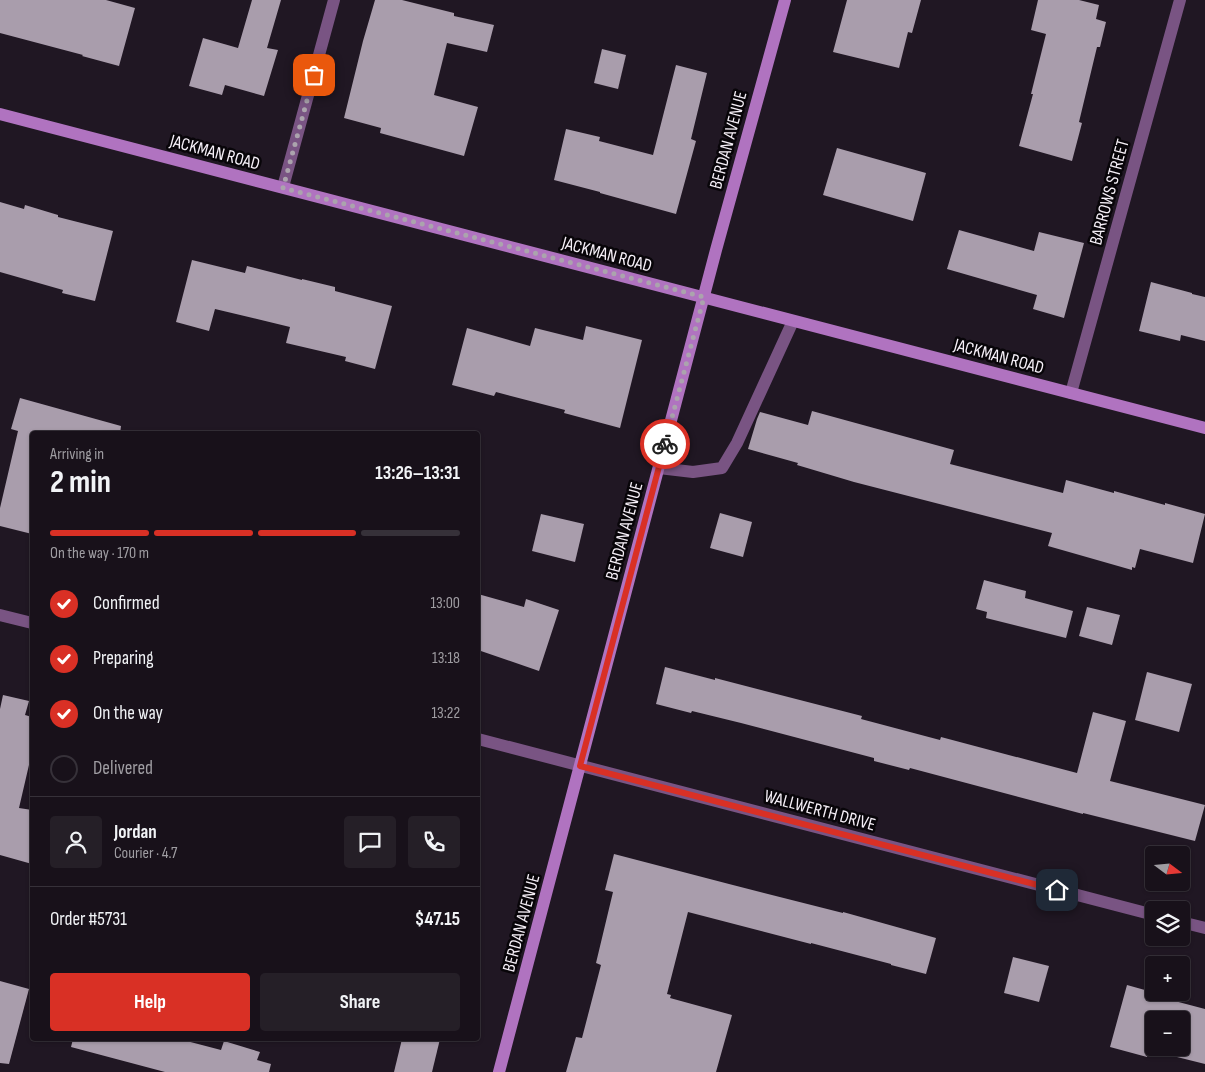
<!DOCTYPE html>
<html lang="en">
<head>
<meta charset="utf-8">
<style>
  :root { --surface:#18111a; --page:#251f27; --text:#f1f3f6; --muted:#9f9da2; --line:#363139; --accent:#d93025 }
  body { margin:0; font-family:"Sofia Sans Condensed",sans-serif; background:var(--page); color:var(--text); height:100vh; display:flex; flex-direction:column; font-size:19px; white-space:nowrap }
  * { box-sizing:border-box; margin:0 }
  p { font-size:16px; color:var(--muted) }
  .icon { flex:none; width:28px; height:28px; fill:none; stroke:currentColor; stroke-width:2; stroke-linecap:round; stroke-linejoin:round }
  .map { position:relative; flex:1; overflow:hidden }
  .details { position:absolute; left:30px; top:431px; width:450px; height:610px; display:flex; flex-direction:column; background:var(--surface); border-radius:5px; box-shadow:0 1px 4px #0004,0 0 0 1px var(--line) }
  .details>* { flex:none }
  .needle { width:32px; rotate:106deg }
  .controls { position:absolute; left:1145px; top:846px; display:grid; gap:10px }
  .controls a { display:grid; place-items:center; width:45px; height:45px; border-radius:5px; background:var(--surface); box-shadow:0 1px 4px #0004,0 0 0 1px var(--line); font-size:25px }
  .pin { position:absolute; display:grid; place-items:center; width:42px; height:42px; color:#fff; margin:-21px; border-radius:10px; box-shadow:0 2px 8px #0006 }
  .courier { position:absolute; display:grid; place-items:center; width:50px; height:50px; margin:-25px; border:4px solid #d93025; border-radius:50%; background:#fff; color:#222; box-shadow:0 1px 6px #0007 }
  .headline em { font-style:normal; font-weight:700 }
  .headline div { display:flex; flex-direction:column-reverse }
  .headline { display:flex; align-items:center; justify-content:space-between; height:85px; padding:0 20px }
  h1 { font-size:32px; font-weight:700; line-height:38px }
  .bar { display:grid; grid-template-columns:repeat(4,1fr); gap:8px 5px; align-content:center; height:60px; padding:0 20px }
  .bar i { height:6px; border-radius:4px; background:var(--line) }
  .bar .current { background:var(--accent) }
  .bar p { grid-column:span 4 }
  .line { display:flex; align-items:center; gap:12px; padding:0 20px; border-top:1px solid var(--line) }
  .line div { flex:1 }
  .round { display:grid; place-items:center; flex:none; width:52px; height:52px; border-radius:5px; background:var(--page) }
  ol { padding:0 20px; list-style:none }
  li { display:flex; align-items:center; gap:15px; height:55px }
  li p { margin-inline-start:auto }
  li .icon { padding:5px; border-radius:50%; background:var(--accent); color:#fff; stroke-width:4 }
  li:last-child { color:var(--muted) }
  li i { width:28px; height:28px; border:2px solid var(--line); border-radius:50% }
  .primary-button { display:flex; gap:10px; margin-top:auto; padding:10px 20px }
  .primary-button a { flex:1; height:58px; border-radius:5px; background:var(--accent); color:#fff; font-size:20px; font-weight:700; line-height:58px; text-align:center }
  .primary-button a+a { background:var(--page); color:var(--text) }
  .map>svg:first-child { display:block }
  .building { fill:#a99dac; fill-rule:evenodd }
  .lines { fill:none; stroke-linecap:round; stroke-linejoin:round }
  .lane { stroke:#795483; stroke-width:12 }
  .street { stroke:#795483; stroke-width:12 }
  .secondary { stroke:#b073c0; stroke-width:12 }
  .done { stroke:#aba4ad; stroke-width:5; stroke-dasharray:0 9 }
  .route { stroke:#d93025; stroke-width:6 }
  .labels { text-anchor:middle; stroke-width:5; stroke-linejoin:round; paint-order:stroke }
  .street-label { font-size:18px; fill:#f6f0f8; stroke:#080509 }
</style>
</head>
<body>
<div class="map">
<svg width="1205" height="1072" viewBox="0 0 1205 1072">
  <rect width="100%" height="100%" fill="#201723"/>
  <g class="building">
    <path d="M0,0h106l29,8 -16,58 -37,-10 1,-1 -83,-22z"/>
    <path d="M252,0h29l-14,48 11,2 -14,46 -39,-11 -3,10 -33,-9 14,-48 35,10z"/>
    <path d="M375,0h27l52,13v3l40,9 -7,27 -40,-9 -13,52 44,12 -14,49 -84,-23 1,-5 -37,-10 19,-77z"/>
    <path d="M847,0h74l-9,33 -4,-1 -9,36 -66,-16z"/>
    <path d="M1038,0h41l20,5 -3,14 10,3 -6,25h-3l-18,75 3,1 -10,38 -53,-15 14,-52h-2l15,-60 -15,-4z"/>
    <path d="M602,49l24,6 -8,34 -24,-6z"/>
    <path d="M676,65l31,8 -16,66 5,2 -20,73 -76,-21v-1l-46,-12 12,-51 34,8 -1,4 54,14z"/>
    <path d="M837,148l89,25 -13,48 -90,-26z"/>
    <path d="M0,202l24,7 1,-4 33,10v2l55,14 -18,70 -33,-8 1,-3 -63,-18z"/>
    <path d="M959,230l75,21 5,-19 45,11 -20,75 -31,-9 4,-14 -90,-26z"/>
    <path d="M192,260l53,13 2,-7 55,14v-1l33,8v4l57,15 -17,63 -30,-8 1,-4 -60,-14 4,-16 -75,-18 -6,22 -33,-9z"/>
    <path d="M1151,282l41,11v1l13,3v44l-24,-6 -1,6 -41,-10z"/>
    <path d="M586,326l56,14 -22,88 -56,-15 1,-3 -69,-18 -2,4 -42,-11 15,-57 63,18 5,-18 48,12z"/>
    <path d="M20,398l101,28 -1,8h-88v100l-32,-8v-18l18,-77 -7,-2z"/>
    <path d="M812,411l142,39 -4,14 113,29 3,-13 48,13v-2l51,14v-2l40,11 -12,49 -53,-14 -5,19 -3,-1v3l-84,-24 4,-13 -198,-51 -57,-17 1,-2 -50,-14 9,-30 3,-7 48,13z"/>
    <path d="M720,513l32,9 -9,35 -33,-9z"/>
    <path d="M541,514l43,10 -9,38 -43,-11z"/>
    <path d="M984,580l42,11 -1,7 48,13 -7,27 -80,-20 1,-6 -11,-3z"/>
    <path d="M478,594l46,13 2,-8 33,11 -20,61 -61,-21z"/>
    <path d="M1087,607l33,8 -8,30 -33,-9z"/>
    <path d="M665,667l50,13v-2l147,38 -1,3 79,21 1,-3 136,36 16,-61 33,9 -16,60 95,24 -10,36 -112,-28v1l-173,-46 -1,2 -35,-9v-3l-133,-35 -49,-12 -1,2 -35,-9z"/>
    <path d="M1147,672l45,12 -13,48 -44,-12z"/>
    <path d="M3,695l26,6 -4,14 7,2v35l-13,56 13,2v54l-32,-9v-146z"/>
    <path d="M614,854l115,30 114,29v-1l93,26 -10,36 -35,-9v-1l-80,-21v1l-123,-32 -21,82 4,1 -1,3 62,17 -16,57h-150l10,-35 6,1 19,-73 -5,-2 17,-71 -8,-2z"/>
    <path d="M1013,957l36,9 -10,36 -35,-9z"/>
    <path d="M0,981l29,8 -20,75 -9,-1z"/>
    <path d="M1127,985l25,7v3l53,14v55l-56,-14 -2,7 -37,-10zM1154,1020h27v28h-27z"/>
    <path d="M73,1039h106l42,11 3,-9 36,11 -3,8 14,4 -2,8h-104l-94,-25z"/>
    <path d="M402,1039h38l-8,33h-38z"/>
  </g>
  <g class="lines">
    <path class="lane" d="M659,468l34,4 29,-4 15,-25 56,-122"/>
    <g class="street">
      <path d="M283,187l51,-187"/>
      <path d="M1071,393l109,-393"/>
      <path d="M0,615l32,8"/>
      <path d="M478,739l676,176"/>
      <path d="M1181,922l24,6"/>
    </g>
    <g class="secondary">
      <path d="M0,114l1205,314"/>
      <path d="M499,1072l217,-822 69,-250"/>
    </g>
  </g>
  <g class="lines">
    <path class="done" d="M314,75l-31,113 421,109 -39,147"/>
    <path class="route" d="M665,444l-85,322 477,124"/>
  </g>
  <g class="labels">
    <g class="street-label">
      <text transform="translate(728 140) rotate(-75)" y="6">BERDAN AVENUE</text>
      <text transform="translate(215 152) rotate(15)" y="6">JACKMAN ROAD</text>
      <text transform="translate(1109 192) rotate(-75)" y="6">BARROWS STREET</text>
      <text transform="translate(607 254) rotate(15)" y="6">JACKMAN ROAD</text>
      <text transform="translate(999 356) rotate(15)" y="6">JACKMAN ROAD</text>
      <text transform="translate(624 531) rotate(-75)" y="6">BERDAN AVENUE</text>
      <text transform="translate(820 810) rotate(15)" y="6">WALLWERTH DRIVE</text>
      <text transform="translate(521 923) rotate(-75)" y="6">BERDAN AVENUE</text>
    </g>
  </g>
</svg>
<div class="controls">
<a><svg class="needle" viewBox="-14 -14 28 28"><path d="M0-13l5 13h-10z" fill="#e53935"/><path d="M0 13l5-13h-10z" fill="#9f9da2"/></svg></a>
<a><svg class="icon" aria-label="layers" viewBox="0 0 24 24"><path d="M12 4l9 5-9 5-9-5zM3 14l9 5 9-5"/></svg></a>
<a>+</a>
<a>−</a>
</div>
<div class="pin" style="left:314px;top:75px;background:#ea580c"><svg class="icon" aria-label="bag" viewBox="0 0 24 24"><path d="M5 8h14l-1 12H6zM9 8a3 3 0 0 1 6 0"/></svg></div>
<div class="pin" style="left:1057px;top:890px;background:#1f2937"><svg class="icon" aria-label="home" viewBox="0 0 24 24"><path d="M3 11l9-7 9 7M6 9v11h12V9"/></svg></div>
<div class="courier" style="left:665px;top:444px"><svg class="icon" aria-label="bike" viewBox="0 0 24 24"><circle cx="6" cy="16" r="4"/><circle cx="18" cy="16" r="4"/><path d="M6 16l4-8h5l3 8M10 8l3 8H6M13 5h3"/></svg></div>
<section class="details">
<div class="headline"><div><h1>2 min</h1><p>Arriving in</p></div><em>13:26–13:31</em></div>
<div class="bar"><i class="current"></i><i class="current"></i><i class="current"></i><i></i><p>On the way · 170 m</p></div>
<ol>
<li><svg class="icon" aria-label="check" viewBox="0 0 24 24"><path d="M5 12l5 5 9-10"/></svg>Confirmed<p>13:00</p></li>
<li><svg class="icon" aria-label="check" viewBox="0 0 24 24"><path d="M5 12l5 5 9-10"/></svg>Preparing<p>13:18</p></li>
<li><svg class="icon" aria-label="check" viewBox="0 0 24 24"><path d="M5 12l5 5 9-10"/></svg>On the way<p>13:22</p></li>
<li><i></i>Delivered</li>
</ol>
<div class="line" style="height:90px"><a class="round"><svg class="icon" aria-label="person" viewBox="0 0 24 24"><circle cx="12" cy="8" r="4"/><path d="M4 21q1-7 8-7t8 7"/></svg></a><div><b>Jordan</b><p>Courier · 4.7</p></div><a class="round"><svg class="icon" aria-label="chat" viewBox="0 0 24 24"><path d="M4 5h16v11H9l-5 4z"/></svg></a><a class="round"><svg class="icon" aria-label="phone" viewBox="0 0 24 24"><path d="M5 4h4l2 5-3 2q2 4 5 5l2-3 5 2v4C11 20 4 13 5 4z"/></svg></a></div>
<div class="line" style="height:65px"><div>Order #5731</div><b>$47.15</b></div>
<div class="primary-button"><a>Help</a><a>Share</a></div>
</section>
</div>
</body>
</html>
